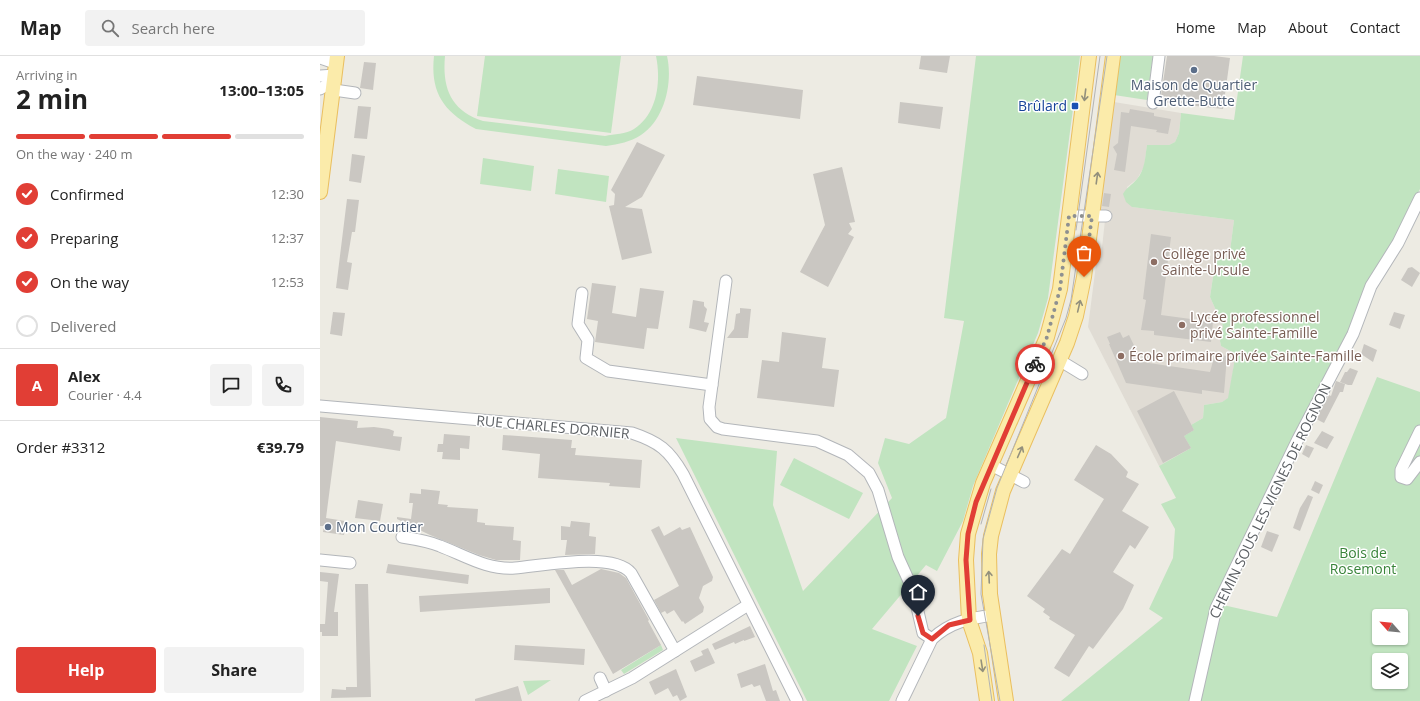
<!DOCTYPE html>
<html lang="en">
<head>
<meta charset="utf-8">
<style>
  :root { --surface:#fff; --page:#f2f2f2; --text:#222; --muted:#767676; --line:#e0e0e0; --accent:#e13e35 }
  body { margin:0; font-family:"Open Sans",sans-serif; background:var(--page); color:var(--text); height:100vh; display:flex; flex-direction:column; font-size:15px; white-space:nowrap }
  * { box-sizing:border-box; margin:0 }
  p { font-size:13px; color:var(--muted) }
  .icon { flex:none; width:22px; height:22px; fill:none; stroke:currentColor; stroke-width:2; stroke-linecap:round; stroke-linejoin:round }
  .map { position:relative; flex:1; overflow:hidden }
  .panel { display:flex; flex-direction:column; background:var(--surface); width:320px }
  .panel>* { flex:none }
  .needle { width:26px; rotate:297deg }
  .tools { position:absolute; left:1052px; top:553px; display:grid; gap:8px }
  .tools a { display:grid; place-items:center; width:36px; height:36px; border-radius:4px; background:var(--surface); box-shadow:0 1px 3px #0004; font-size:20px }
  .pin { position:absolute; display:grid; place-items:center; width:34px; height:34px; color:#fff; margin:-41px -17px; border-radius:50% 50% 50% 0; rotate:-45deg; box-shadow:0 0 4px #0007 }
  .pin .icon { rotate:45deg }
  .courier { position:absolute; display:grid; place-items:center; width:40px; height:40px; margin:-20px; border:3px solid #e13e35; border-radius:50%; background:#fff; color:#222; box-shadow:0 1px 5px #0007 }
  .summary em { font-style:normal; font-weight:700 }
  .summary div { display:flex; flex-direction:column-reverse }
  .summary { display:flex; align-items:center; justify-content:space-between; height:68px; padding:0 16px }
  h1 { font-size:26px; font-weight:700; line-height:30px }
  .bar { display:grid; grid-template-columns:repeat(4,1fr); gap:6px 4px; align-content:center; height:48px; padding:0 16px }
  .bar i { height:5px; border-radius:3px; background:var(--line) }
  .bar .on { background:var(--accent) }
  .bar p { grid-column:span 4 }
  .line { display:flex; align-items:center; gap:10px; padding:0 16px; border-top:1px solid var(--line) }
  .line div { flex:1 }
  .round { display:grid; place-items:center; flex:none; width:42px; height:42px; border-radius:4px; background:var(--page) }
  ol { padding:0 16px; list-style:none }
  li { display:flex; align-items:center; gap:12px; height:44px }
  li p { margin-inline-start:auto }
  li .icon { padding:4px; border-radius:50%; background:var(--accent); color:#fff; stroke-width:4 }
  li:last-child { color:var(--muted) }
  li i { width:22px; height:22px; border:2px solid var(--line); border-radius:50% }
  .action { display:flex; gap:8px; margin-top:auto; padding:8px 16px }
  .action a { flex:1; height:46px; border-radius:4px; background:var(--accent); color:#fff; font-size:16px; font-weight:700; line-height:46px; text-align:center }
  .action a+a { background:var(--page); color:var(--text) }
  header { display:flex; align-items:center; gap:24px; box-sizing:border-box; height:56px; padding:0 20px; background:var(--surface); border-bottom:1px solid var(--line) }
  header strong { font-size:19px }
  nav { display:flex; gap:22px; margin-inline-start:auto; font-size:14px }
  .search { width:280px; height:36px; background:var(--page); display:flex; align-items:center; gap:10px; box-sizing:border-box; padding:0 14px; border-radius:4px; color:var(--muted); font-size:15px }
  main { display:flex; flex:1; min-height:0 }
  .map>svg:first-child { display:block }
  .education { fill:#e0dcd4 }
  .green { fill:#c1e4c0; fill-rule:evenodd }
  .building { fill:#cac7c2 }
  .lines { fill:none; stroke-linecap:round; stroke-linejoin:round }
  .minor-casing { stroke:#b3b6ba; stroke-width:13 }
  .major-casing { stroke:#eabf5f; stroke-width:16 }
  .minor { stroke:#fff; stroke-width:11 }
  .major { stroke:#fbebaa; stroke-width:14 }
  .tram { stroke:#b3b4b4; stroke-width:1 }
  .oneway { stroke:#93907c }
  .done { stroke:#8e9090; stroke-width:4; stroke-dasharray:0 7.2 }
  .route { stroke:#e13e35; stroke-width:5 }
  .service-dot { fill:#5c6f8a; stroke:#fff; stroke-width:1.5 }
  .transit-dot { fill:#1a4fb4; stroke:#fff; stroke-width:1.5 }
  .education-dot { fill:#8d6e63; stroke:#fff; stroke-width:1.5 }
  .labels { text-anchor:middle; stroke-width:3; stroke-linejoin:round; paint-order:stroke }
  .service-label { font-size:14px; fill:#4e5e75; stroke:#fff }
  .transit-label { font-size:14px; fill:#164399; stroke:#fff; text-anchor:end }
  .education-label { font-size:14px; fill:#785e54; stroke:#fff; text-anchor:start }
  .street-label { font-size:14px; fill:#5b5f63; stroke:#fff }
  .park-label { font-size:14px; fill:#39843a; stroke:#fff }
</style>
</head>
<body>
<header>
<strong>Map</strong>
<div class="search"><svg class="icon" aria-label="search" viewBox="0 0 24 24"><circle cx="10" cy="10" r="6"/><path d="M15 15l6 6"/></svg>Search here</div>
<nav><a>Home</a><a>Map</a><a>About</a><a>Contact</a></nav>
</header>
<main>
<section class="panel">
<div class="summary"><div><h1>2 min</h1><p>Arriving in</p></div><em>13:00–13:05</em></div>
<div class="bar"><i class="on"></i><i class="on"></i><i class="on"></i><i></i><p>On the way · 240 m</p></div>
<ol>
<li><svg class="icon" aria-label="check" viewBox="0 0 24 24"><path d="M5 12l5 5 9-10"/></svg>Confirmed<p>12:30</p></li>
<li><svg class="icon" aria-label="check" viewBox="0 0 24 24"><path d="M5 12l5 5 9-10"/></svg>Preparing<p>12:37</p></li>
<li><svg class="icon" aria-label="check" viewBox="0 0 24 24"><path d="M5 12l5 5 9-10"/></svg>On the way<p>12:53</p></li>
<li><i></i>Delivered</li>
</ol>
<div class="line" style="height:72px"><b class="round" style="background:var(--accent);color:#fff">A</b><div><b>Alex</b><p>Courier · 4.4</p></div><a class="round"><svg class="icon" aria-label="chat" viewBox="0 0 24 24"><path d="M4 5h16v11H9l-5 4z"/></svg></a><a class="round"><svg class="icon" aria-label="phone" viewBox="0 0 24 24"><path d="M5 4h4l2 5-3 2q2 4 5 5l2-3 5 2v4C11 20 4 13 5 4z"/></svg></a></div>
<div class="line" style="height:52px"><div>Order #3312</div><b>€39.79</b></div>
<div class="action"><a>Help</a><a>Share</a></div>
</section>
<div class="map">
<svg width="1100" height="645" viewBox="0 0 1100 645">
  <rect width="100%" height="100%" fill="#edebe3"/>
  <path class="education" d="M794,46l67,11 -2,20 -4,9 -6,3h-22l-3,22 -7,12 -10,8 5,20 102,13 -5,39 -13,-2 -6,40 13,29 -3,15 1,5 13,7 1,5 -6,40 -7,4 -18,3 -1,13 -12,7 3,5 -3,18 -32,18 -71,-139 9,-70h4l5,-46 -6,-1z"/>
  <g class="green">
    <path d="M114,0h11c-3,32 6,55 38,65l122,15c9,-2 21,-2 29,-7 24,-15 27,-49 22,-73h11c6,26 -2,63 -26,79 -11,7 -22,9 -35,11l-130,-17c-32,-17 -46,-36 -42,-73z"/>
    <path d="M165,0h136l-10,77 -134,-17z"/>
    <path d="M656,0h104l-32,242 -10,35 -65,153 -10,35 -26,50 -11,-6 -54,64 45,17 -28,55h-82l-131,-263 101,13 -4,54 30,86 89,-93 -14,-35 7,-25 24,6 37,-26 18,-97 -20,-3z"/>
    <path d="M800,0h33l-6,44 -33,-5z"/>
    <path d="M923,0h177v133l-31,61 -20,28 -19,54 -136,271 63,14 100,-240 43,15v309h-359l102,-83 -14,-9 24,-51 2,-29 -14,-25 15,-6 -17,-32 32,-18 -7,-12 10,-6 -3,-5 12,-7 1,-13 18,-3 6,-4 7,-40 -1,-5 -13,-7 -1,-5 3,-15 -13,-29 6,-40 13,2 5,-39 -102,-13 -6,-5 -3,-8c4,-7 9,-9 14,-15 8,-9 8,-22 10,-34h22l6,-3 4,-9 2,-20 53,7zM1059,560h22v22h-22zM1059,604h22v22h-22z"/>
    <path d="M163,102l51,8 -3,25 -51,-7z"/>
    <path d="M238,113l51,7 -3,26 -51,-8z"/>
    <path d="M474,402l69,35 -14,26 -69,-34z"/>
    <path d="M341,589l2,5 -39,24 -3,-4z"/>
    <path d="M231,624l-23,15 -5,-14z"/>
  </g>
  <g class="building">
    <path d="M601,0h29l-3,17 -28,-4z"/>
    <path d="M847,0h47l16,2 -7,51 -63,-7z"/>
    <path d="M44,6l12,1 -3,27 -13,-2z"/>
    <path d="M377,20l106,14 -3,29 -107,-14z"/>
    <path d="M580,46l43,5 -3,22 -42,-6z"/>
    <path d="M38,50l13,1 -4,32 -13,-1z"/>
    <path d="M810,53l24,4v3l17,3 -3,15 -12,-2 1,-2 -26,-4 -6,46 -11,-2 3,-16 -4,-7 5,-4 3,-31 8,1z"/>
    <path d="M317,86l28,13 -23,42 -17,10 17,2 10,44 -30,7 -13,-54 5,-1 1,-11 -4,-4z"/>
    <path d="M32,98l13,2 -4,27 -12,-2z"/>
    <path d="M522,111l13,55 -6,1 3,6 -4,5 6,3 -26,50 -28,-15 25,-47 -12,-51z"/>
    <path d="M784,137l7,1 -2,13 -7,-1z"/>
    <path d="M27,143l12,1 -4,32h-3l-5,30 5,1 -4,27 -12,-2z"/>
    <path d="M831,178l20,3 -10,78 52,7 -2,20 -57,-7v-4l-13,-1 5,-30 -3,-1z"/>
    <path d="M1092,211l8,6 -8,14 -11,-7 7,-12z"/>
    <path d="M272,227l24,3 -4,27 24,4 4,-29 24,3 -6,38 -11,-1 -3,21 -49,-7 3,-21 -11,-2z"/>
    <path d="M373,244l11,2v4l3,3 -3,13 5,1 -3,9 -17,-4z"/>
    <path d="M420,252l11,1 -3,29h-21l7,-9 2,-15 4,-1z"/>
    <path d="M13,256l12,1 -3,23 -12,-2z"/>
    <path d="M1074,256l11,3 -5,14 -11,-4z"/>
    <path d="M462,276l44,6 -4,30 17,2 -5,37 -77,-9 5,-38 17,2z"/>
    <path d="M800,276l3,6 6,-3 13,27 68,10 5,-18 12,2 -3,37 -22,-3v4l-76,-11 -17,-39h1l-3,-7z"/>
    <path d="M1044,288l13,6 -4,12 -12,-8z"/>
    <path d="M1030,312l8,3 -6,14h-4l-8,-3 5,-10h2z"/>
    <path d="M1016,325l9,3 -2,8h-3l-16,31 -8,-4 13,-24 2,1z"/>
    <path d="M854,335l20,39 -10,6 7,12 -28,15 -26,-52z"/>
    <path d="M0,361l38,4 -1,7 17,-1 15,2 5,2 -1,5 9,1 -2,14 -64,-10 -10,77 19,3 -1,14 -21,-3 1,-6h-4z"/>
    <path d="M1002,375l12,6 -7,12 -13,-6z"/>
    <path d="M124,378l26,2 -1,13 -9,-1v12l-18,-1 1,-7h-6l1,-8h5z"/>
    <path d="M183,379l69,5 -1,8h5l-1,7 67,5 -2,28 -31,-2 1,-3 -72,-5 2,-24 -38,-4z"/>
    <path d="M776,389l15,9 17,18 -2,5 13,7 -17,27 27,16 -14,22 -5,-4 -17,27 21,13 -11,24 -30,40 -4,-3 -20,31 -15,-9 21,-33 -26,-16 1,-2 -7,-5 2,-3 -18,-13 35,-47 8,5 34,-55 -30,-19z"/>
    <path d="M986,389l8,3 -5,10 -7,-4z"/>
    <path d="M995,425l8,4 -4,9 -8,-4z"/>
    <path d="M101,433l19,2 -2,13 10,1 -1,2 31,2 -1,13 8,1v2l29,2 -1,13 8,1 -1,19h-24l-17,-5 -49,-20 -33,-16v-2l14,2 2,-16h-4l1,-10 11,1z"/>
    <path d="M988,439l5,2 -13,34 -7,-3 7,-20z"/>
    <path d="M38,444l25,4 -3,17 -25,-3z"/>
    <path d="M251,465l19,2 -1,13 7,1 -1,17 -30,1 2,-15h-6v-14l9,1z"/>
    <path d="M339,470l5,10 16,-9 2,3 8,-3 23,50 -1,4 -9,5 -4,12 5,9 -1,5 -18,12 -2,-3 -1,1 -8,-12 -7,4 -2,-3 -4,2 -7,-13 25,-14 -28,-56z"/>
    <path d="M947,475l12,4 -7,17 -11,-5z"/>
    <path d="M68,508l81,11 -1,9 -82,-11z"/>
    <path d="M281,513l18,4 7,5 23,42 -1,1 13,24 -48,29 -58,-104h9l8,15z"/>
    <path d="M0,516l19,2 -5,38h4v24h-16v-4h-2v-8h5l3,-42 -8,-1z"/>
    <path d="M35,528h13l3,113 -40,1 1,-9 14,1v-3h11z"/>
    <path d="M230,532v15l-130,9 -1,-16z"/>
    <path d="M430,570l5,11 -11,4v-1l-9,4 -1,-2 -19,8 -3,-6z"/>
    <path d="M195,589l70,4 -1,16 -70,-5z"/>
    <path d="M388,592l7,15 -20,9 -5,-11 13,-6 -2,-4z"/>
    <path d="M445,608l8,27 3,-1 4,11h-14l-6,-16 -6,2 -2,-3 -11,4 -4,-14z"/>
    <path d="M356,613l11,28 -7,4 -3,-6 -4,2 -5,-9 -13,7 -6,-13z"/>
    <path d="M198,630l4,15h-47v-2z"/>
  </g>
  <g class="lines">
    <defs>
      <g id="minor">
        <path d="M0,2l12,4"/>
        <path d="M0,20l15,-1"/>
        <path d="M0,33l15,-9"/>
        <path d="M14,34l21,3"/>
        <path d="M833,47l6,-47"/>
        <path d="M749,160h37"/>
        <path d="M406,225l-17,126 1,12 7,8 6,2 94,12 31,14 21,18 9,17 20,67 15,33 10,43 9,6"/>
        <path d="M262,237l-4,31 10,16 -2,18 22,13 104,14"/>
        <path d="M739,304l23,14"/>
        <path d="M0,350l312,27c27,9 37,17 51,41l114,227"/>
        <path d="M1100,375l-19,39v7l6,2 13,-17"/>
        <path d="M671,409l33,17"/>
        <path d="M82,481c13,2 26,4 38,9 26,10 47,24 75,22 26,-2 98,-17 116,5l44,78"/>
        <path d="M0,504l30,3"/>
        <path d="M280,622l6,13"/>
        <path d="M265,645l47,-23 116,-73"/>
        <path d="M582,645l30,-62c18,-17 38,-21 62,-24"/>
        <path d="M875,645l21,-93 82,-169 55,-105 18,-48 27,-43 22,-45"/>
      </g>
      <g id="major">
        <path d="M0,136l17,-136"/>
        <path d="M667,645l-7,-48 -11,-33 -3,-60 2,-26 15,-51 64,-146 13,-48 29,-233"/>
        <path d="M686,645l-16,-107 -1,-40 2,-18 12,-45 64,-148 9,-27 8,-39 29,-221"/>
      </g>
    </defs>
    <use href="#minor" class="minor-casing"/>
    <use href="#major" class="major-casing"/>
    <use href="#minor" class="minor"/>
    <use href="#major" class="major"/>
    <g class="tram">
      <path d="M756,174l24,-174"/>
      <path d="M661,468l10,-35"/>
      <path d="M664,589l8,56"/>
      <path d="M680,645l-19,-107 2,-55 14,-51 69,-170 5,-18 36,-244"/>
    </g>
  </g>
  <defs><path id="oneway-shaft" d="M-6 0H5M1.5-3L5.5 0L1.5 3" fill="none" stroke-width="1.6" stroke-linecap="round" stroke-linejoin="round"/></defs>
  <g class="oneway">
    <use href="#oneway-shaft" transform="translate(765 39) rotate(97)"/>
    <use href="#oneway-shaft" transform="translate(777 122) rotate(-82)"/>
    <use href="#oneway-shaft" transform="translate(759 250) rotate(-77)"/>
    <use href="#oneway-shaft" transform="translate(700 396) rotate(-66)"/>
    <use href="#oneway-shaft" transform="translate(669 521) rotate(-93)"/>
    <use href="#oneway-shaft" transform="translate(662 610) rotate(81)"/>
  </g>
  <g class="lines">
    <path class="done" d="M715,308l12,-27 13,-48 9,-73h23l-8,61"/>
    <path class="route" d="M598,560l5,17 9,6 17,-14 21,-5 -4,-60 2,-26 8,-32 59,-138"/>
  </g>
  <g class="service-dot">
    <circle cx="874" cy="14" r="4"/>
    <circle cx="8" cy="471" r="4"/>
  </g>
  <rect class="transit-dot" x="751" y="46" width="8" height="8" rx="2"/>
  <g class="education-dot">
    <circle cx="834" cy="206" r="4"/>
    <circle cx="862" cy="269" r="4"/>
    <circle cx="801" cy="300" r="4"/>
  </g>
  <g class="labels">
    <g class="service-label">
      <text x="874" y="34">Maison de Quartier<tspan x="874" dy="16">Grette-Butte</tspan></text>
      <text x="16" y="476" text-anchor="start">Mon Courtier</text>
    </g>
    <g class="transit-label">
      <text x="747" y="55">Brûlard</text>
    </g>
    <g class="education-label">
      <text x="842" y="203">Collège privé<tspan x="842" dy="16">Sainte-Ursule</tspan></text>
      <text x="870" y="266">Lycée professionnel<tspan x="870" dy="16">privé Sainte-Famille</tspan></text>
      <text x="809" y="305">École primaire privée Sainte-Famille</text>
    </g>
    <g class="street-label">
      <text transform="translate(233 371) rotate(5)" y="5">RUE CHARLES DORNIER</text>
      <text transform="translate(950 445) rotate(-64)" y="5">CHEMIN SOUS LES VIGNES DE ROGNON</text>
    </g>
    <g class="park-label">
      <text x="1043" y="502">Bois de<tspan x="1043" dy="16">Rosemont</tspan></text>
    </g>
  </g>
</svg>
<div class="tools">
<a><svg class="needle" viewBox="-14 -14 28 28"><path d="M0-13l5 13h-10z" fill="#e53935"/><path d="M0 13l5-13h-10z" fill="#767676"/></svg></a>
<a><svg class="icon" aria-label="layers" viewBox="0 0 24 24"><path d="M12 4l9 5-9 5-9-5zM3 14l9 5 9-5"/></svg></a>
</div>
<div class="pin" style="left:764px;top:221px;background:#ea580c"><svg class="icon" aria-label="bag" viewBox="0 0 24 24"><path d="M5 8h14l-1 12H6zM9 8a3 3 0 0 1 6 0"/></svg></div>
<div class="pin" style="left:598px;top:560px;background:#1f2937"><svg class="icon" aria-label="home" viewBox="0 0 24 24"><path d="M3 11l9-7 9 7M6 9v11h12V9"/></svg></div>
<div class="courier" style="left:715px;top:308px"><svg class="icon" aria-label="bike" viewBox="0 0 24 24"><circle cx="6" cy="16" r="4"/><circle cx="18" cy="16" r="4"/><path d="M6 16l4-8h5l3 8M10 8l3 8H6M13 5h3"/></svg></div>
</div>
</main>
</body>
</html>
